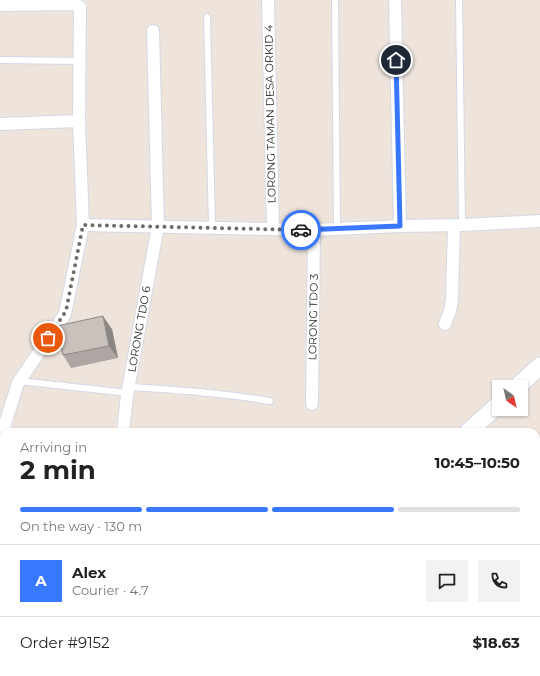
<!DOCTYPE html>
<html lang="en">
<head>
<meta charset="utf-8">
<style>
  :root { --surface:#fff; --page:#f2f2f2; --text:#222; --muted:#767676; --line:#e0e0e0; --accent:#3878ff }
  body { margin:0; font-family:Montserrat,sans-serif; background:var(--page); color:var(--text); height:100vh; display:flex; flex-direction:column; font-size:15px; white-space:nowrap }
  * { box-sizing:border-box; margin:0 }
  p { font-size:13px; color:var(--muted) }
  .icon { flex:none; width:22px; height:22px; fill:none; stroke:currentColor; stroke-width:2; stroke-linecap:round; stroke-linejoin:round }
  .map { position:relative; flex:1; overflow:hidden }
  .details { position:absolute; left:0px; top:428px; width:540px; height:248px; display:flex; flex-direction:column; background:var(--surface); border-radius:12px 12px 0 0; box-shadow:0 1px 3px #0004 }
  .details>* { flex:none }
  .needle { width:26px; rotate:146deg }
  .fabs { position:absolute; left:492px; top:380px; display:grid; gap:8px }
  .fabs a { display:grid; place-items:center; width:36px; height:36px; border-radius:0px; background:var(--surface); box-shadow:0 1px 3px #0004; font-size:20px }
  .pin { position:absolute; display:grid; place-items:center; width:34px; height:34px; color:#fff; margin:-17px; border:2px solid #fff; border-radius:50%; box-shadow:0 1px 4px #0007 }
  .courier { position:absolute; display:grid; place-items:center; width:40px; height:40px; margin:-20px; border:3px solid #3878ff; border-radius:50%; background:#fff; color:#222; box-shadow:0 1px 5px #0007 }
  .headline em { font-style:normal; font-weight:700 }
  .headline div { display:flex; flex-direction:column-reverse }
  .headline { display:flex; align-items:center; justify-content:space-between; height:68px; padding:0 20px }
  h1 { font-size:26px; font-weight:700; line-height:30px }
  .bar { display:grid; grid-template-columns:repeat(4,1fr); gap:6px 4px; align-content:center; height:48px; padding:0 20px }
  .bar i { height:5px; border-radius:3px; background:var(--line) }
  .bar .active { background:var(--accent) }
  .bar p { grid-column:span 4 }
  .line { display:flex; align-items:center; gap:10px; padding:0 20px; border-top:1px solid var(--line) }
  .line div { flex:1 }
  .round { display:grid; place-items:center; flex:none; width:42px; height:42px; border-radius:0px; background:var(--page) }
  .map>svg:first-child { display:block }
  .industrial { fill:#dfdde6 }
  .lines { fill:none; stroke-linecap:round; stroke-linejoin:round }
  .service-casing { stroke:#d2d8e5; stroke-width:8 }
  .minor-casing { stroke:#d2d8e5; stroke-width:14 }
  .tertiary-casing { stroke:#d2d8e5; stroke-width:17 }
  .secondary-casing { stroke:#d2d8e5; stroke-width:19 }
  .service { stroke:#fff; stroke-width:6 }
  .minor { stroke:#fff; stroke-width:12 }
  .tertiary { stroke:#fff; stroke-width:15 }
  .secondary { stroke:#fff; stroke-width:17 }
  .wall { fill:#ada6a2 }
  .shaded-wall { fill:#8d8784 }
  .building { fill:#c9c1bc; stroke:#8d8784 }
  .done { stroke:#6f6c69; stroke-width:4; stroke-dasharray:0 7.2 }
  .route { stroke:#3878ff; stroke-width:5 }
  .labels { text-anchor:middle; stroke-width:4; stroke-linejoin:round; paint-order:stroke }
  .street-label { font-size:11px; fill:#2b2b2b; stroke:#fff }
</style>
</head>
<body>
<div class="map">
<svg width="540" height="676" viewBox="0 0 540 676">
  <rect width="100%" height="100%" fill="#eee4dc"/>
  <path class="industrial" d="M217,672h86l37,4h-126z"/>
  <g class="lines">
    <defs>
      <g id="service">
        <path d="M335,0l2,229"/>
        <path d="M459,0l3,225"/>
        <path d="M207,17l5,210"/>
        <path d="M0,60l80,1"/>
        <path d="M19,381l109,12"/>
        <path d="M129,387c47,3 95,6 141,14"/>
        <path d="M0,549h4"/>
        <path d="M77,672l1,4"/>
        <path d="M5,676l1,-4"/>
        <path d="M56,676l5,-4"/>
      </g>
      <g id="minor">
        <path d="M268,0l5,229"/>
        <path d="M395,0l5,226"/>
        <path d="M0,5l75,-1 5,3 -1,114 4,104 -18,89 -47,69 -18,57"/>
        <path d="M0,124l79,-3"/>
        <path d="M83,225l231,5 86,-4 62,-1 78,-4"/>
        <path d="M445,324l5,-13 2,-11 2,-74"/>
        <path d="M312,404l2,-174"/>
        <path d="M123,432l4,-37 31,-169 -5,-195"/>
        <path d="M0,496h4"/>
        <path d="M0,613l4,1"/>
      </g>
      <path id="tertiary" d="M217,672l7,4"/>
      <g id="secondary">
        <path d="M517,387l23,-21"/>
        <path d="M468,432l31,-28"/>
        <path d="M197,676l4,-4"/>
      </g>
    </defs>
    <use href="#service" class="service-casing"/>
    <use href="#minor" class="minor-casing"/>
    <use href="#tertiary" class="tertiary-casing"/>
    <use href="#secondary" class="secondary-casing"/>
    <use href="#service" class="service"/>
    <use href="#minor" class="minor"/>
    <use href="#tertiary" class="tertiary"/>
    <use href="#secondary" class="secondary"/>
  </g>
  <g class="wall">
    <path d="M112,329l6,29 -47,10 -8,-13z"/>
    <path d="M536,468h2l2,2v94h-4z"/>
    <path d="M344,672h23v4l-22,-2z"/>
  </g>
  <g class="shaded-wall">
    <path d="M103,316l9,13 6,29 -9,-12z"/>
    <path d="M538,468l2,2v89l-4,-6v-28z"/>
    <path d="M364,672h3v4h-1z"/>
  </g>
  <g class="building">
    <path d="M103,316l6,30 -46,9 -6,-29z"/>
    <path d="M536,468h2l-2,57z"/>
  </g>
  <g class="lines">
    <path class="done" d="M48,338l18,-27 17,-86 218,5"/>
    <path class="route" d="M301,230l99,-4 -4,-166"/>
  </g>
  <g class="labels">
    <g class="street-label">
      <text transform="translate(270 114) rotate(-91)" y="4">LORONG TAMAN DESA ORKID 4</text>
      <text transform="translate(313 317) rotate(-89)" y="4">LORONG TDO 3</text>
      <text transform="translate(139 329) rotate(-80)" y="4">LORONG TDO 6</text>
    </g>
  </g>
</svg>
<div class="fabs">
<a><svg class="needle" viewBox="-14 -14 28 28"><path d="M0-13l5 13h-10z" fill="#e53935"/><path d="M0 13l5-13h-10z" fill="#767676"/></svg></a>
</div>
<div class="pin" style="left:48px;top:338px;background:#ea580c"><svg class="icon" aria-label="bag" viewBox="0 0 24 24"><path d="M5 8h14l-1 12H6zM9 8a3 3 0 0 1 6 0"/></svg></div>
<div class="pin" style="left:396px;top:60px;background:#1f2937"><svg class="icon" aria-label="home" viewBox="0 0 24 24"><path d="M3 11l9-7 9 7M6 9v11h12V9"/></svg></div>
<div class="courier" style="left:301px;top:230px"><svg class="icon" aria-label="car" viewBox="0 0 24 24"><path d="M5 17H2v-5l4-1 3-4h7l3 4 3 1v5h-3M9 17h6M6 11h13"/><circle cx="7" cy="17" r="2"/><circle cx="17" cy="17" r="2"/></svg></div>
<section class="details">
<div class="headline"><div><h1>2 min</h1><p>Arriving in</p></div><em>10:45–10:50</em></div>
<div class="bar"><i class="active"></i><i class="active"></i><i class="active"></i><i></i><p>On the way · 130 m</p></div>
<div class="line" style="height:72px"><b class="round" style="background:var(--accent);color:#fff">A</b><div><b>Alex</b><p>Courier · 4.7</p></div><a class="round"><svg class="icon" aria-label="chat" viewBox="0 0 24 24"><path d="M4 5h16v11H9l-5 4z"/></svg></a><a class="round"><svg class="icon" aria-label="phone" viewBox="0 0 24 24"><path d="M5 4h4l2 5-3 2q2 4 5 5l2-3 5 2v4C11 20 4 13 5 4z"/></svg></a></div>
<div class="line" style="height:52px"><div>Order #9152</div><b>$18.63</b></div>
</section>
</div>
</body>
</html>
